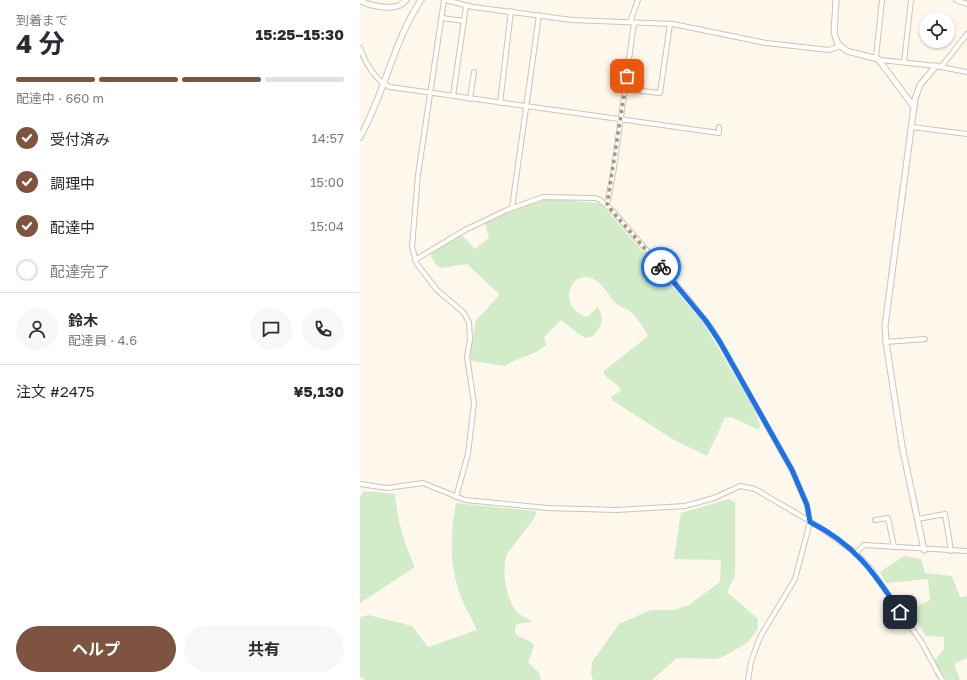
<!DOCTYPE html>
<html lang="ja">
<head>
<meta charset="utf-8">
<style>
  :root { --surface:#fff; --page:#f7f7f7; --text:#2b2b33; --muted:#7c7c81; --line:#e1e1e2; --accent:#7e5441 }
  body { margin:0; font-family:"Golos Text","Noto Sans JP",sans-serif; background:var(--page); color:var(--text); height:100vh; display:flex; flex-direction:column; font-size:15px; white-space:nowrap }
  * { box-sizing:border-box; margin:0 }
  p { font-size:13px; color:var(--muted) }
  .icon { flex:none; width:22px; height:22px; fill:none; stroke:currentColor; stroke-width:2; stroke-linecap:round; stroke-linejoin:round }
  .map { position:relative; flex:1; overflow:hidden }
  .sheet { display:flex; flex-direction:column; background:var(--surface); width:360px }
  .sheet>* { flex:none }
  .tools { position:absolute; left:559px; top:12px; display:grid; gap:8px }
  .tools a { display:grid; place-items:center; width:36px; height:36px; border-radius:50%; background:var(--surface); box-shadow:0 1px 3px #0004; font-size:20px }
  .pin { position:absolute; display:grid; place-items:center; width:34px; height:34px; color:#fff; margin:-17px; border-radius:8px; box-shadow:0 2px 6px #0006 }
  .courier { position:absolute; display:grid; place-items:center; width:40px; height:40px; margin:-20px; border:3px solid #1a73e8; border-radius:50%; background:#fff; color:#222; box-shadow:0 1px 5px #0007 }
  .head em { font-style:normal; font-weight:700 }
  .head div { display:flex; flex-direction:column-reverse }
  .head { display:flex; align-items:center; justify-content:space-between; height:68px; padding:0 16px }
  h1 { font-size:26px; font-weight:700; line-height:30px }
  .bar { display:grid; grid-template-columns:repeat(4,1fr); gap:6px 4px; align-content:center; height:48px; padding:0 16px }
  .bar i { height:5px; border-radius:3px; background:var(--line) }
  .bar .active { background:var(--accent) }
  .bar p { grid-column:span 4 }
  .line { display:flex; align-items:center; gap:10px; padding:0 16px; border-top:1px solid var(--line) }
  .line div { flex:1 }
  .round { display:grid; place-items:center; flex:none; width:42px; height:42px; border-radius:21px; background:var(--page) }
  ol { padding:0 16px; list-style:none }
  li { display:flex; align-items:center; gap:12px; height:44px }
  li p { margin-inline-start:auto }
  li .icon { padding:4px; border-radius:50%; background:var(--accent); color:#fff; stroke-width:4 }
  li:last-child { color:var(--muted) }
  li i { width:22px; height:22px; border:2px solid var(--line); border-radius:50% }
  .cta { display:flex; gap:8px; margin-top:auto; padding:8px 16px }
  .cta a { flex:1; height:46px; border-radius:24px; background:var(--accent); color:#fff; font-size:16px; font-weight:700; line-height:46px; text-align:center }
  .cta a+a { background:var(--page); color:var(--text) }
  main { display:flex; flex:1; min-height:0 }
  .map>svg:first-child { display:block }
  .green { fill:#d2ebc9 }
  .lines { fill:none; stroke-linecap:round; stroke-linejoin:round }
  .minor-casing { stroke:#d0c2b0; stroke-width:6 }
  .tertiary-casing { stroke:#d0c2b0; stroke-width:7 }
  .minor { stroke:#fff; stroke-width:4 }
  .tertiary { stroke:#fff; stroke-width:5 }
  .done { stroke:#a79684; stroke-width:4; stroke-dasharray:0 7.2 }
  .route { stroke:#1a73e8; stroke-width:5 }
</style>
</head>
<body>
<main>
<section class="sheet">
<div class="head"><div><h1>4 分</h1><p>到着まで</p></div><em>15:25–15:30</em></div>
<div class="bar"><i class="active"></i><i class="active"></i><i class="active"></i><i></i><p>配達中 · 660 m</p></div>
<ol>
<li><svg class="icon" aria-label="check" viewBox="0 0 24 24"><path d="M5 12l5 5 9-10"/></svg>受付済み<p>14:57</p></li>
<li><svg class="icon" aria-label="check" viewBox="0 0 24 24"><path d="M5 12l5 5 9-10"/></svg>調理中<p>15:00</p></li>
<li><svg class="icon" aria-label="check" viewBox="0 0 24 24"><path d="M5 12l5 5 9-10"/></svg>配達中<p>15:04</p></li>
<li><i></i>配達完了</li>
</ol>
<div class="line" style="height:72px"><a class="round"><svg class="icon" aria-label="person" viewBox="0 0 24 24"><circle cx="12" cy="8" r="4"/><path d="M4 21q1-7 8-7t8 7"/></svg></a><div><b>鈴木</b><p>配達員 · 4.6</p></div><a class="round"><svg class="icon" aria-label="chat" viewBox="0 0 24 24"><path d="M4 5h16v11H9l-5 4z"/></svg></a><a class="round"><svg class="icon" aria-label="phone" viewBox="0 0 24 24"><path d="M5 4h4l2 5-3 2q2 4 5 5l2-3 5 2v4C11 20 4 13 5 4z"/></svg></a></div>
<div class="line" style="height:52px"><div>注文 #2475</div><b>¥5,130</b></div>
<div class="cta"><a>ヘルプ</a><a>共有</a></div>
</section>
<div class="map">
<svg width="607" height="680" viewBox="0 0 607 680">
  <rect width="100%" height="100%" fill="#fdf8eb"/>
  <g class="green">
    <path d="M187,199l53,4 9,10 94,109 51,87 6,15 -1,6 -28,-13 -6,1 -18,38 -33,-16 -62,-40 -1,-3 10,-7c-5,-8 -11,-9 -17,-16v-3l44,-35c-5,-9 -12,-21 -21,-27 -3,-1 -6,-2 -9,-4 -10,-8 -16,-27 -32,-28 -19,-1 -26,32 1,40l11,-10c7,13 4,18 -5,29l-7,2 -9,-5 -16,-13 -17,17 2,8c-12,12 -29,11 -40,21l-35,-5 -1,-6 6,-35 22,-23 1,-3 -32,-30 -26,4 -5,-3 -5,-9 1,-4 30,-17 13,14 14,-11 -4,-15 28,-12z"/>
    <path d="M3,491l32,3c2,26 9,49 20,73l-55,36v-106z"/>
    <path d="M369,499l6,3v73l-8,17 31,27v10l-11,14 -21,12 -9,4 -40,-1 -25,22h-59l-2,-5 1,-13 27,-38 32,-14h23l15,-5 31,-23 1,-22 -47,-1 7,-46z"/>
    <path d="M96,503l80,8v4l-3,5 -26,34c-6,15 -1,48 11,59 4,4 10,4 13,9l-15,2 -1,6 1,5 15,7 3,4 -6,16 11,11 2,7h-175l-6,-3v-60l9,-2 43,11 16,21 49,-17c-5,-11 -12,-22 -16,-33 -12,-30 -11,-63 -5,-94z"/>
    <path d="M544,556l17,3 4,14 27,3 8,21 7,-1v62l-13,6 6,16h-14l-12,-19 10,-12v-12l-18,-1 -17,-26 21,-10 -2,-21 -42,4 -6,-11z"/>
  </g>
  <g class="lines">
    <defs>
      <g id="minor">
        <path d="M84,0l-26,175 -6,72 5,17 20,26 26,22 6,10 1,18 -3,17 7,46 -6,51 -12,43"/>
        <path d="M85,0l28,7 99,13 101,4 93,19 63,7 11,-4"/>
        <path d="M596,0l11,4"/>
        <path d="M82,18l22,3"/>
        <path d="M270,22l8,-22"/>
        <path d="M0,48c5,14 16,34 30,39l329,46v-6"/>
        <path d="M516,57l6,-57"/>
        <path d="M521,60l55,6 31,6"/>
        <path d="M544,62l7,-62"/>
        <path d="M581,67l26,-33"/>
        <path d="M265,89l35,4 10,-69"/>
        <path d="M93,96l13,-90"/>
        <path d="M110,99l4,-27"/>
        <path d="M140,103l11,-92"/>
        <path d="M552,127l55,7"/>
        <path d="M247,205l7,-37 20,-145"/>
        <path d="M152,208l27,-193"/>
        <path d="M55,260l50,-30 42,-20 36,-13 52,1 5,2 12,10 75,87 26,33 79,140 15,35 3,17 -15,57 -35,58 -9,25 -3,18"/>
        <path d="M526,342l39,-3"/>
        <path d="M0,484l27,4 36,-5 42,17 83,8 68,2 69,-4 29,-8 26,-12 15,3 63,37 38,27 14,15 52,75 20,37"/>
        <path d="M558,519l27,-5 6,37"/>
        <path d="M515,520l13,-2 6,29"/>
        <path d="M496,553l8,-8 103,6"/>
      </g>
      <g id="tertiary">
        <path d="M0,0c8,6 29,9 38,6 3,-1 6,-4 8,-6"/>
        <path d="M476,0l-2,33 4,11 9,7 31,8 36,48"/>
        <path d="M0,137c25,-44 33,-95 61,-137"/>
        <path d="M564,550l-22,-104 -16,-104 -1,-16 30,-227 5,-14 16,-19"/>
      </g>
    </defs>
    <use href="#minor" class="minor-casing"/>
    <use href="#tertiary" class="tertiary-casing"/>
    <use href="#minor" class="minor"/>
    <use href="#tertiary" class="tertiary"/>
  </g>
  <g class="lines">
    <path class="done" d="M267,76l-20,129 54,62"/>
    <path class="route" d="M301,267l45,54 14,21 72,128 15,35 3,17c44,22 64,50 90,90"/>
  </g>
</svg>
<div class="tools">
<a><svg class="icon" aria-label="locate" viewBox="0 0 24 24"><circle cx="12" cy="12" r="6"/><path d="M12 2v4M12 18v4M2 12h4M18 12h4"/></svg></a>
</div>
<div class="pin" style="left:267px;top:76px;background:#ea580c"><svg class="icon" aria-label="bag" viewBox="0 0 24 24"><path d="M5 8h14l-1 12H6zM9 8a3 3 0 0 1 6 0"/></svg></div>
<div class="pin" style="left:540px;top:612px;background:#1f2937"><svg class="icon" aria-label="home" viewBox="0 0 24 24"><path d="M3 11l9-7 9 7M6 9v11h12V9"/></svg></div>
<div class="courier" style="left:301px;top:267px"><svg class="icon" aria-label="bike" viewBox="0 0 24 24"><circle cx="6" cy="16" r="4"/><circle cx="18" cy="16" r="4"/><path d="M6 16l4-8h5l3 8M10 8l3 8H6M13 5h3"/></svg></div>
</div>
</main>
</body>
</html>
